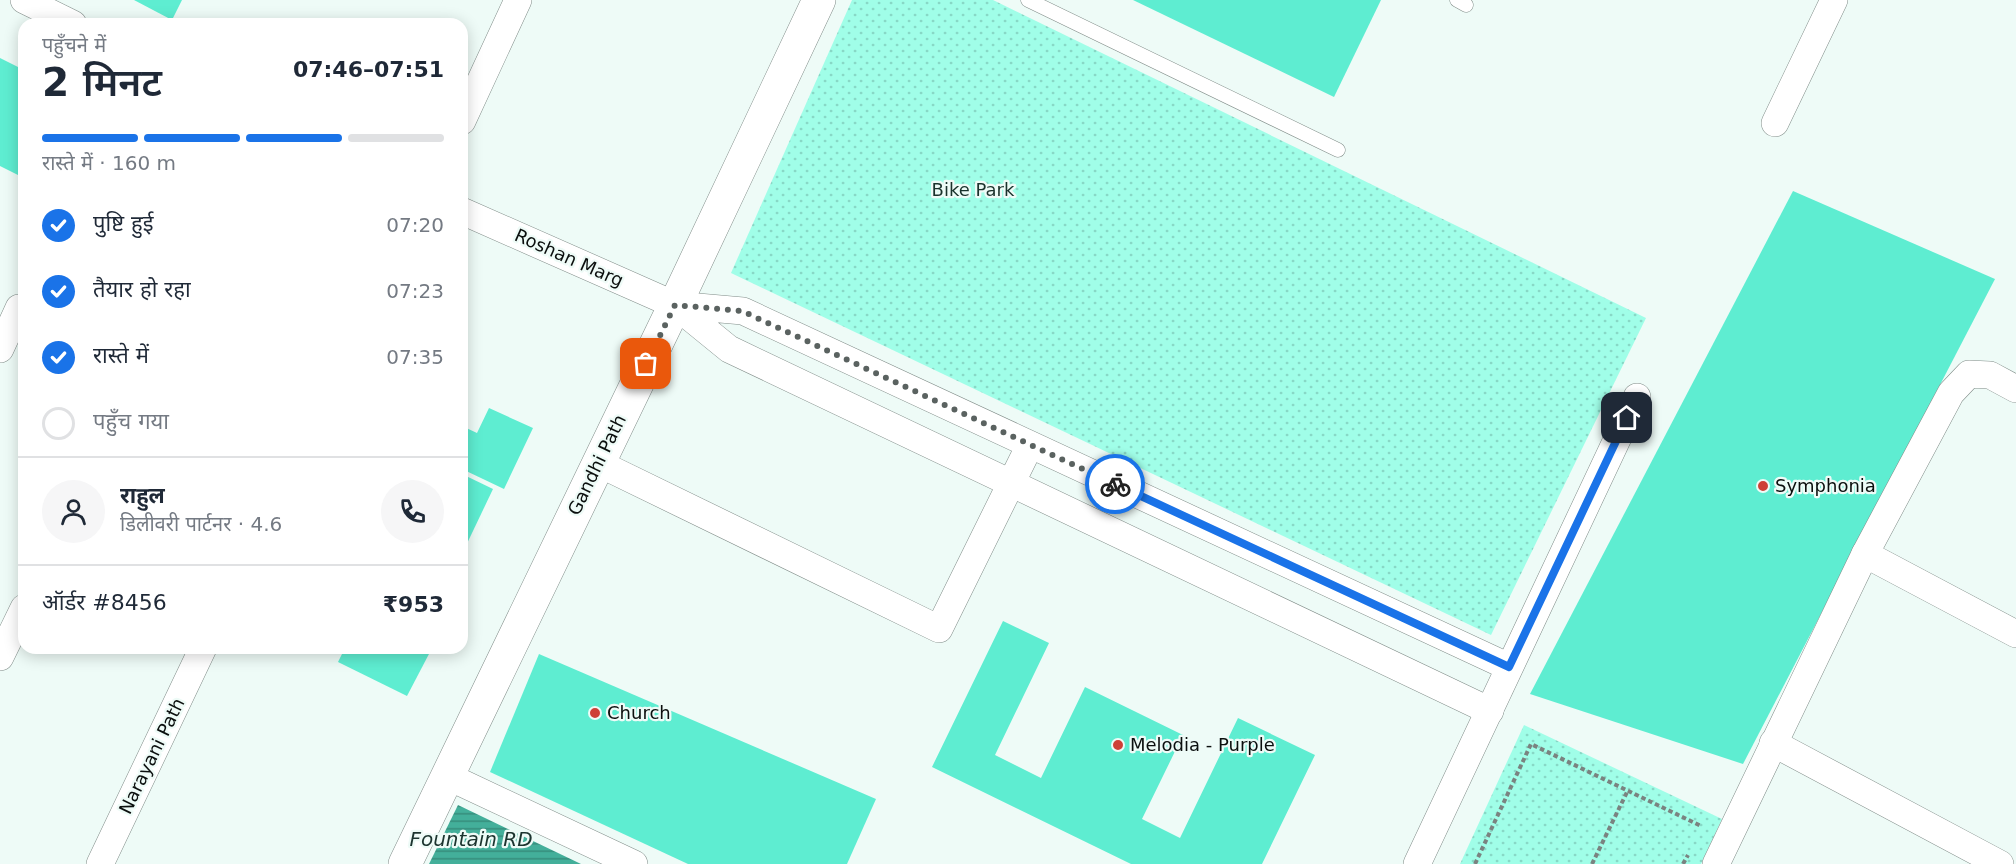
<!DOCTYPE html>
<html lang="hi">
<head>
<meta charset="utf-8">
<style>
  :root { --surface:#fff; --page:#f6f6f7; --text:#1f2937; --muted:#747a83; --line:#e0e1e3; --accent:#1a73e8 }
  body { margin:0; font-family:"DejaVu Sans","Noto Sans Devanagari",sans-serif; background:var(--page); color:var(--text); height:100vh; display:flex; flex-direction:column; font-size:22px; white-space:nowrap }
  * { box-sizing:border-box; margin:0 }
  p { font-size:20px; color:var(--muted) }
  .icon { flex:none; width:33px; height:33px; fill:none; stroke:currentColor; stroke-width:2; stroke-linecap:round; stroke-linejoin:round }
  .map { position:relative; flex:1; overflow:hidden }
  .drawer { position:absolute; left:18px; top:18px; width:450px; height:636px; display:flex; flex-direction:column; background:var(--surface); border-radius:18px; box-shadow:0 3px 15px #0003 }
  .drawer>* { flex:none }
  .pin { position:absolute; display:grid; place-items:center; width:51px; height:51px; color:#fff; margin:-26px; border-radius:12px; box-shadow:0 3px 9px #0006 }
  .courier { position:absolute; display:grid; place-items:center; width:60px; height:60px; margin:-30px; border:4px solid #1a73e8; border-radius:50%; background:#fff; color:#222; box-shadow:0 2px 8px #0007 }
  .summary em { font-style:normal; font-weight:600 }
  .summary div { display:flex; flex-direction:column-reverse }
  .summary { display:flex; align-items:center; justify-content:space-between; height:102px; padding:0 24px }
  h1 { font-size:39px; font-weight:600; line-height:45px }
  .bar { display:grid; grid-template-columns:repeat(4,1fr); gap:9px 6px; align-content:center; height:72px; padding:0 24px }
  .bar i { height:8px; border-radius:4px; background:var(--line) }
  .bar .active { background:var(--accent) }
  .bar p { grid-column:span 4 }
  .line { display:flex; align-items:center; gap:15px; padding:0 24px; border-top:2px solid var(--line) }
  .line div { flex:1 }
  .round { display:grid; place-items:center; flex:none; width:63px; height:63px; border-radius:32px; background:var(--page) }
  ol { padding:0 24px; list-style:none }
  li { display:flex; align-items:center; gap:18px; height:66px }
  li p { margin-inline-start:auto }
  li .icon { padding:6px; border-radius:50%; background:var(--accent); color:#fff; stroke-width:4 }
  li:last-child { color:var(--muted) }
  li i { width:33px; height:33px; border:3px solid var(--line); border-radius:50% }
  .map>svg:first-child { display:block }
  .park { fill:url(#park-dots) }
  .water { fill:url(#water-rules) }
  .building { fill:#5eedd1 }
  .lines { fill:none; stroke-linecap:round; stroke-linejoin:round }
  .service-casing { stroke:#818d89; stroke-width:15 }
  .minor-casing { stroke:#818d89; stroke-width:28 }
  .tertiary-casing { stroke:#818d89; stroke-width:34 }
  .path { stroke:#7a8380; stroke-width:4; stroke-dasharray:4.5 3; stroke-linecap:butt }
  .service { stroke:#fff; stroke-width:14 }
  .minor { stroke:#fff; stroke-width:27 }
  .tertiary { stroke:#fff; stroke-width:33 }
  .done { stroke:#5a6260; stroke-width:6; stroke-dasharray:0 10.8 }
  .route { stroke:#1a73e8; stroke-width:8 }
  .poi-dot { fill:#ce4037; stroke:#eefbf7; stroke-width:2 }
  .labels { text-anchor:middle; stroke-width:4.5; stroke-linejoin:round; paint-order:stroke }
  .park-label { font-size:18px; fill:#1b332d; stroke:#eefbf7 }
  .street-label { font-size:18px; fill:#0b0f0e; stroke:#eefbf7 }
  .poi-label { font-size:18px; fill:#0b0f0e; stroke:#eefbf7; text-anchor:start }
  .water-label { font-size:20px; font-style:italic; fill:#1c342f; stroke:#eefbf7 }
</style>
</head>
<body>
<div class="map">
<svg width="2016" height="864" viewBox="0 0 2016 864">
  <defs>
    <pattern id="park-dots" width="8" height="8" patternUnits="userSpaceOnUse" patternTransform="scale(1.5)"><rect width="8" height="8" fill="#a0fee8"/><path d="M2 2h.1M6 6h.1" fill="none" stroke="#88d8c6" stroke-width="1.8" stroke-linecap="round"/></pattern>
    <pattern id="water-rules" width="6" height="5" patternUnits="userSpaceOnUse" patternTransform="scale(1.5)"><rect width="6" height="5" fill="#43af9a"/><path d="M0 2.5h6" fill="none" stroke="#368d7c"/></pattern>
  </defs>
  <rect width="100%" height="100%" fill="#eefbf7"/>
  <g class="park">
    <path d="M852,0h141l653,318 -155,317 -760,-362z"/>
    <path d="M1524,725l198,94 -21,45h-241z"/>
  </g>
  <path class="water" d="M458,805l123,59h-152z"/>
  <g class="building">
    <path d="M134,0h48l-10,20z"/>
    <path d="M1133,0h248l-47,97z"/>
    <path d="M0,58l24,12v108l-24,-12z"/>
    <path d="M1793,191l202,88 -252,485 -213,-70z"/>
    <path d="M489,408l44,20 -29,61 -42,-20v-43l15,7z"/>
    <path d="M462,474l31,15 -31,65z"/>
    <path d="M1003,621l46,22 -54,112 46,23 44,-91 98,48 -41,84 38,19 58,-120 77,37 -53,109h-131l-199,-97z"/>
    <path d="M345,648h76l9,4 -23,44 -69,-34z"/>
    <path d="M539,654l337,145 -29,65h-159l-198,-92z"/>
  </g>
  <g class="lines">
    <defs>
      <g id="service">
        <path d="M1028,0l310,150"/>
        <path d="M1457,0l9,5"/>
      </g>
      <g id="minor">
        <path d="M24,0l49,24"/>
        <path d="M462,121l56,-121"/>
        <path d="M1775,123l59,-123"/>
        <path d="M462,211l213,94"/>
        <path d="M0,349l19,-41"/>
        <path d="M598,463l341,166 91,-184"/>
        <path d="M1865,554l151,80"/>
        <path d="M0,657l24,-49"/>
        <path d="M1490,711l-761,-362 -54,-44 68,6 766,356"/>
        <path d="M1773,743l227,121"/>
        <path d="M447,776l187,88"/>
        <path d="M100,864l103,-216"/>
        <path d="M1417,864l220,-467"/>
        <path d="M1716,864l149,-310 86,-161 18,-19 21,1 26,14"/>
      </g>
      <path id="tertiary" d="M405,864l270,-559 144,-305"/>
    </defs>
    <use href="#service" class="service-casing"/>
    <use href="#minor" class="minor-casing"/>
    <use href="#tertiary" class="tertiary-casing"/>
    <g class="path">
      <path d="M1475,864l56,-120 170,82"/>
      <path d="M1592,864l36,-74"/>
      <path d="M1683,864l5,-9"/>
    </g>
    <use href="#service" class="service"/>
    <use href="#minor" class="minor"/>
    <use href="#tertiary" class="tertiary"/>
  </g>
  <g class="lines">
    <path class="done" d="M646,364l29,-59 67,6 373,173"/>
    <path class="route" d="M1115,484l394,183 118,-249"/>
  </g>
  <g class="poi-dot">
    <circle cx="1763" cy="486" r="6"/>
    <circle cx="595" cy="713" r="6"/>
    <circle cx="1118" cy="745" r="6"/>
  </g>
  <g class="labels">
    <g class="park-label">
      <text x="973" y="196">Bike Park</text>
    </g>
    <g class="street-label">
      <text transform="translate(569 258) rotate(24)" y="6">Roshan Marg</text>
      <text transform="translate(597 465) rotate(-64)" y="6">Gandhi Path</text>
      <text transform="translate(152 756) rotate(-64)" y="6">Narayani Path</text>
    </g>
    <g class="poi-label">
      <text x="1775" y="492">Symphonia</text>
      <text x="607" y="719">Church</text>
      <text x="1130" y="751">Melodia - Purple</text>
    </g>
    <g class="water-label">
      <text x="471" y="846">Fountain RD</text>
    </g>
  </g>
</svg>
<div class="pin" style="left:646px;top:364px;background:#ea580c"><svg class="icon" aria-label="bag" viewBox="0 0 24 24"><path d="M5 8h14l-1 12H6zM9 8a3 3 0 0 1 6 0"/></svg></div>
<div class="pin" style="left:1627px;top:418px;background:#1f2937"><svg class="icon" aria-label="home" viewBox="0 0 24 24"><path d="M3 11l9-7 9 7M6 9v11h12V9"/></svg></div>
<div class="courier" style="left:1115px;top:484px"><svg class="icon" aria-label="bike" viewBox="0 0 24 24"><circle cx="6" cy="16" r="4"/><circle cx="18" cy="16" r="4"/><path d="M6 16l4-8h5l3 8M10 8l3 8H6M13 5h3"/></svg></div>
<section class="drawer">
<div class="summary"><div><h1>2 मिनट</h1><p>पहुँचने में</p></div><em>07:46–07:51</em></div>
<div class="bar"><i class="active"></i><i class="active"></i><i class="active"></i><i></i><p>रास्ते में · 160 m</p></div>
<ol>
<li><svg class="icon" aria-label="check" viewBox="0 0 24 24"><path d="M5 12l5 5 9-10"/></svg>पुष्टि हुई<p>07:20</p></li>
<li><svg class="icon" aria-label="check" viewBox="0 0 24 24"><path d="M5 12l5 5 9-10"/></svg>तैयार हो रहा<p>07:23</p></li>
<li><svg class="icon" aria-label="check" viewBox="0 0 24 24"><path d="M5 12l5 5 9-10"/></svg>रास्ते में<p>07:35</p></li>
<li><i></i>पहुँच गया</li>
</ol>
<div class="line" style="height:108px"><a class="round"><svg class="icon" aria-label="person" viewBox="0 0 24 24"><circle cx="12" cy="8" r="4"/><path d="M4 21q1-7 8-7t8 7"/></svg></a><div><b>राहुल</b><p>डिलीवरी पार्टनर · 4.6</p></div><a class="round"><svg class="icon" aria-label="phone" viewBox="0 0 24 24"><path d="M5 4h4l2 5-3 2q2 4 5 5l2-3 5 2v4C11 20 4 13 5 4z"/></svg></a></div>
<div class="line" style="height:78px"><div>ऑर्डर #8456</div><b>₹953</b></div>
</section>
</div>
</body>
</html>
